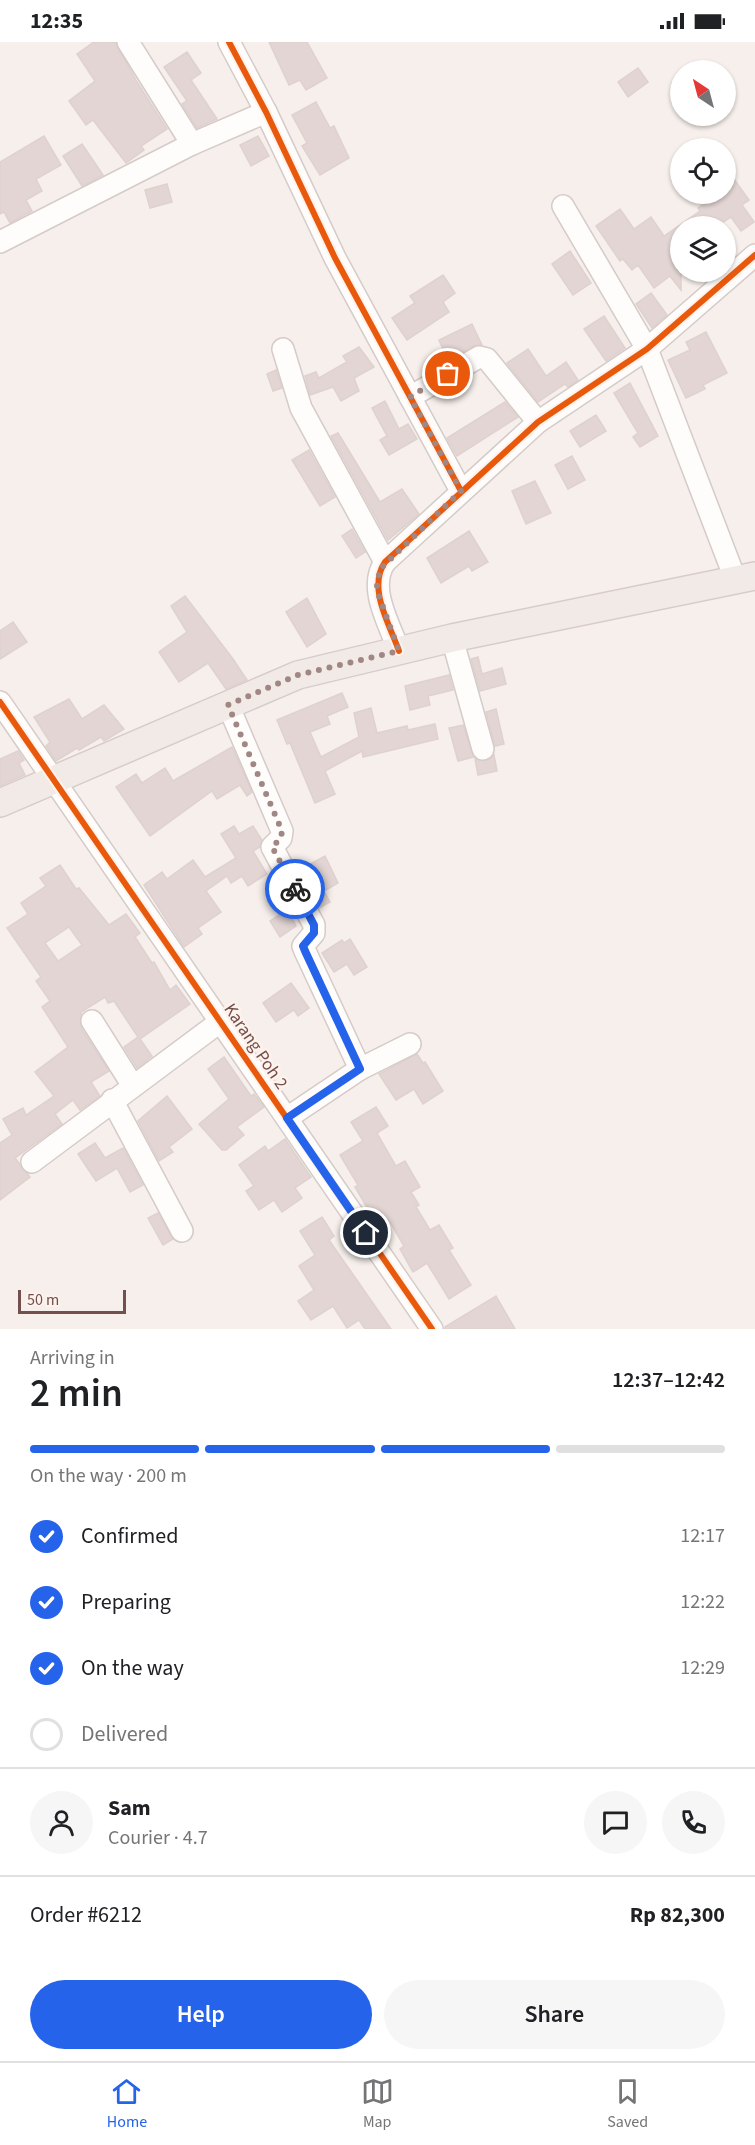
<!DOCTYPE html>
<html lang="en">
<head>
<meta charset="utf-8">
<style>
  :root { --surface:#fff; --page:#f6f6f6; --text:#202124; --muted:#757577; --line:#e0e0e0; --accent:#2563eb }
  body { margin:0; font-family:"Source Sans 3",sans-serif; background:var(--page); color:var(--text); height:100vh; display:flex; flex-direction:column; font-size:22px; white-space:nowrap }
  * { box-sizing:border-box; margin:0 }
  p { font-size:20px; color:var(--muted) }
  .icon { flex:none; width:33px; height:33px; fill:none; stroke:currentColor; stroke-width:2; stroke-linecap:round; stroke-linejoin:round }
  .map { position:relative; height:1287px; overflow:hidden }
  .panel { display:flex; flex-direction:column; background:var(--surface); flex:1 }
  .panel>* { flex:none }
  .needle { width:39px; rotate:324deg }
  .fabs { position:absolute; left:670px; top:18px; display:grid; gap:12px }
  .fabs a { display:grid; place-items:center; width:66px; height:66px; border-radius:50%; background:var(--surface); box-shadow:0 2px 4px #0004; font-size:30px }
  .scale { position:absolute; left:18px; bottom:15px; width:108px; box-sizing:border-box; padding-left:6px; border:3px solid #734f4d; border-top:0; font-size:16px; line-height:21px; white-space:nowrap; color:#734f4d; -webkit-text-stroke:4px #fef2ed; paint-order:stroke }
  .pin { position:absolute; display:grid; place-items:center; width:51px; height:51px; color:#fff; margin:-26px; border:3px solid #fff; border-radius:50%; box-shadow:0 2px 6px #0007 }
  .courier { position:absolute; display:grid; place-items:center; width:60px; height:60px; margin:-30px; border:4px solid #2563eb; border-radius:50%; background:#fff; color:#222; box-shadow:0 2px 8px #0007 }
  .headline em { font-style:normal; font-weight:600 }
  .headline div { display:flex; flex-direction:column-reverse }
  .headline { display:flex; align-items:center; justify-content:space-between; height:102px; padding:0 30px }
  h1 { font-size:39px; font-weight:600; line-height:45px }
  .bar { display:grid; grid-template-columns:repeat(4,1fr); gap:9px 6px; align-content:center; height:72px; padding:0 30px }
  .bar i { height:8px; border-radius:4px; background:var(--line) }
  .bar .on { background:var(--accent) }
  .bar p { grid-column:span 4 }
  .line { display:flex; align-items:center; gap:15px; padding:0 30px; border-top:2px solid var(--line) }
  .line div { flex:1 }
  .round { display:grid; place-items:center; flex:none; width:63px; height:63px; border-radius:32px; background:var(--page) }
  ol { padding:0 30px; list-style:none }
  li { display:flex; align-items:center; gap:18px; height:66px }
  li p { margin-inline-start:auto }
  li .icon { padding:6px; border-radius:50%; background:var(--accent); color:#fff; stroke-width:4 }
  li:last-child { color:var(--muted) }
  li i { width:33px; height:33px; border:3px solid var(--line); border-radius:50% }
  .button { display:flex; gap:12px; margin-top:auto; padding:12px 30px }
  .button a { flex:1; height:69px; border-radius:36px; background:var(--accent); color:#fff; font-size:24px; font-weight:600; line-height:69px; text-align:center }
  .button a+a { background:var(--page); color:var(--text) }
  .status { display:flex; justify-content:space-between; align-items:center; height:42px; padding:0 30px; background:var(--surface); direction:ltr }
  .status svg { height:16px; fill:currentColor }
  .dock { display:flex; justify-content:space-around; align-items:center; height:84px; border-top:2px solid var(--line); background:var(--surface); font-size:16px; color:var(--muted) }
  .dock a { display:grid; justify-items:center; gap:3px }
  .dock .on { color:var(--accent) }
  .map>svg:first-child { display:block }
  .building { fill:#e2d5d3; stroke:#dfd1ce; stroke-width:1.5; fill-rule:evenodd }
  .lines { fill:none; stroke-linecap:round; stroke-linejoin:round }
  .minor-casing { stroke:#d5cbc8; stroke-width:24 }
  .major-casing { stroke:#d8ccca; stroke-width:30 }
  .minor { stroke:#fefdfc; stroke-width:21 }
  .major { stroke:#f2eae6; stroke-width:27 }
  .cycleway-casing { stroke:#fef2ed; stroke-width:10 }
  .cycleway { stroke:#e8590c; stroke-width:6 }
  .done { stroke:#a18784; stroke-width:6; stroke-dasharray:0 10.8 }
  .route { stroke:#2563eb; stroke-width:8 }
  .labels { text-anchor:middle; stroke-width:5; stroke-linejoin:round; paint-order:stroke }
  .street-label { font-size:18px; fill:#734f4d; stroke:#fef2ed }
</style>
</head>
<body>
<div class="status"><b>12:35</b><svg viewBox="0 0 49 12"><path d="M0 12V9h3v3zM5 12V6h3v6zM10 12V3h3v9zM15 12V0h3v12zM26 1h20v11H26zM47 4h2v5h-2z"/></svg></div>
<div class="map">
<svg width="755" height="1287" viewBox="0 0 755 1287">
  <rect width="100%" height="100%" fill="#f6efeb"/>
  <g class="building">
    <path d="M94,0h21l22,40 30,47 -26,17 3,4 -18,13 -33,-43 -7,5 -17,-24 26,-20 -18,-27z"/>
    <path d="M269,0h38l20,36 -21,12 -6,-10 -11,5z"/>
    <path d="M187,10l14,21 -10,7 26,39 -20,9 -15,-24 5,-3 -23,-34z"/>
    <path d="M638,26l10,14 -20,15 -10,-15z"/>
    <path d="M316,60l14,26 4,-2 15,32 -29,17 -18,-29 5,-3 -15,-28z"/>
    <path d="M44,94l17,29 -25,14 6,12 -16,9 6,11 -22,12 -6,-11 -4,2v-52z"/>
    <path d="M258,94l11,20 -18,10 -11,-21z"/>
    <path d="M82,102l21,31 -21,11 -19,-30z"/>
    <path d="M726,126l23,32 -7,5 12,17 -13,9 -10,-14 -14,9h-36v64l-11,-14 -16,12 -16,-23 -6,5 -9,-11 -3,2 -24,-35 24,-17 14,20 17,-12 13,19 36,-25 -2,-3 14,-9 -4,-5h18z"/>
    <path d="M167,142l5,18 -22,6 -5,-18z"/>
    <path d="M570,209l21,32 -18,12 -21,-31z"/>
    <path d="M443,233l12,18 -12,9 6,10 -42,28 -15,-22 23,-15 -5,-7z"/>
    <path d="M651,251l16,22 -15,13 -16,-24z"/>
    <path d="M604,274l21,32 -19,13 -22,-32z"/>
    <path d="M472,282l10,21 -9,1 -25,14 -9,-20z"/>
    <path d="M706,290l21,41 -24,12 2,4 -19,9 -18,-38 22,-10 -4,-8z"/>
    <path d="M359,305l15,20 -20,11 5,13 -18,10 -8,-14 -23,8 -5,-19 11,-4 3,6 28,-16 -4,-6z"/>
    <path d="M528,307l18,27 20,-14 12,18 -10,7 -3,-3 -27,18 -31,-39z"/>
    <path d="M276,328l6,18 -9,3 -6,-17z"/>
    <path d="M630,341l28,53 -18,11 -7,-10 5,-4 -24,-40z"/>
    <path d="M385,359l14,28 9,-5 9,15 -28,16 -9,-15 7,-4 -15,-28z"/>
    <path d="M505,360l13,15 -61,39 -10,-18z"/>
    <path d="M596,373l10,16 -26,16 -10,-16z"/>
    <path d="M338,391l42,69 22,-13 17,25 -31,26 -57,-104z"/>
    <path d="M309,408l26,47 -15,9 -28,-46z"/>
    <path d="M572,414l13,24 -17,9 -13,-24z"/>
    <path d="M535,439l16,32 -25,11 -14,-33z"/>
    <path d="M352,487l13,23 -9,6 -14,-22z"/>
    <path d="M469,489l19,31 -16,9 -3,-5 -28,17 -14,-25z"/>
    <path d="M185,554l48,63 14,21 -21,9 -18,-26 -29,19 -20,-30 28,-20 -16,-26z"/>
    <path d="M307,556l19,36 -19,13 -21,-35z"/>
    <path d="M13,580l14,20 -27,17v-28z"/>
    <path d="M478,615l4,17 20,-6 4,16 -26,7 -9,-32z"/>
    <path d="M449,633l4,15 -25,6 2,9 -20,5 -5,-24z"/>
    <path d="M342,651l6,14 -21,9 3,8 -20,8 11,25 38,-20 -5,-24 17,-5 6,25 30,-7 1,4 27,-6 3,15 -75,18 -1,-6 -37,20 10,23 -20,9 -25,-60 -3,1 -10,-24z"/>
    <path d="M69,657l13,20 22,-14 20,24 -20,12 -3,-4 -22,13 -2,-2 -21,13 -10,-15 4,-4 -16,-25z"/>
    <path d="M496,667l8,35 -9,2 -9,-34z"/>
    <path d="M463,683l11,32 -16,4 -9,-33z"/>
    <path d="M232,705l20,45 -5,4 -7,-11 -23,14 -5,-8 -62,45 -34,-49 20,-13 6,9 23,-15 8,13z"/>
    <path d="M18,709l6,9 -5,3 6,12 -25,11v-27z"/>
    <path d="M494,713l3,16 -19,4 -3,-16 11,2z"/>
    <path d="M234,784l5,8 14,-8 9,14 -2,7 -7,4 14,23 -19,12 -6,-10 -11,7 -4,-7 -21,15 15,21 -23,16 4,6 -18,13 -40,-62 18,-13 5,7 26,-19 12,17 31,-19 -15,-24z"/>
    <path d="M325,814l13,27 -14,8 6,11 -11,6 -20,-38z"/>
    <path d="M60,823l16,24 3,-1 30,37 17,-11 14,19 -5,4 17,26 2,-1 16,28 6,-5 14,19 -50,35 12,17 -15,12 -13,-21 14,-10 -24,-36 -6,2 -3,-6 -24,15v16l28,43 -18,11 9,14 -20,14 -7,-10 -18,14 7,10 -47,34 15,19 -30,23v-57l12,-8 -9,-16 20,-11 3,7 28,-19 -19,-24 33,-25 -26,-40 8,-6 -14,-20 5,-4 -34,-49 21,-14 -7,-11 25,-17 -6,-8zM69,885l13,18 -24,16 -13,-18z"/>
    <path d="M288,867l8,17 -16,11 -10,-16z"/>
    <path d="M350,897l17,28 -13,8 -7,-11 -13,8 -12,-19 20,-13 2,3z"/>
    <path d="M291,941l18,25 -11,8 -4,-6 -18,12 -13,-19z"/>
    <path d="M417,1012l6,9 2,-1 18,29 -20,13 -9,-15 -18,11 -17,-26z"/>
    <path d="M224,1015l27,39 3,-2 10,13 -27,20 7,8 -18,15h-4l-23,-26 30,-25 -21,-30z"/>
    <path d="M167,1054l25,33 -23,18 4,5 -14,9 -21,-40z"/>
    <path d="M376,1065l12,19 -11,7 19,33 9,-5 15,26 -9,5 8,13 -3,2 14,23 9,-5 14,23 -4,2 22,35 -22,14 -22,-36 -14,9 -13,-23 4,-3 -14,-24 -11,6 -24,-41 3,-2 -18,-30 23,-14 -12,-19z"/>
    <path d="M285,1097l26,38 -16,11 7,10 -20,14 -8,-12 -15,10 -13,-19 8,-5 -15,-21 26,-19 3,5z"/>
    <path d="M95,1101l10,15 18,-10 20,37 -13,7 -13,-24 -21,13 -18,-27z"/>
    <path d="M158,1171l15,26 -10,6 -15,-27z"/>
    <path d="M322,1175l12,19 -5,4 62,89h-26l-6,-9 -12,8 -14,-22 -22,14 -13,-19 16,-11 -15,-24 16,-11 -15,-24z"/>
    <path d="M496,1254l19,33h-70v-2z"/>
  </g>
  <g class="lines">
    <defs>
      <g id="minor">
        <path d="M128,0l64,102"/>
        <path d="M229,0l37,70 69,146 126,233"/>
        <path d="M563,164l84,143 89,232"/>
        <path d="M0,200l192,-98 74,-32"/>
        <path d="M283,307l18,59 84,154"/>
        <path d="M410,355l69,-40 8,2 51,63"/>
        <path d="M452,596l31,111"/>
        <path d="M399,609c-9,-26 -32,-63 -14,-89l153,-140 109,-73 108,-94"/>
        <path d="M0,660l432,627"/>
        <path d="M228,663l54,126 -1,7 -9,9 42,78v8l-11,13 2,5 55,118 -73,49"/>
        <path d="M92,979l41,65"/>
        <path d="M360,1027l50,-25"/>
        <path d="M112,1058l70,131"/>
        <path d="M32,1120l189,-141"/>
      </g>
      <path id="major" d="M0,761l298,-128 154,-37 303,-62"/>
    </defs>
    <use href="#minor" class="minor-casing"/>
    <use href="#major" class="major-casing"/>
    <use href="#minor" class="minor"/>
    <use href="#major" class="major"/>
    <defs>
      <g id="cycleway">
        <path d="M229,0l37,70 69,146 126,233"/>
        <path d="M399,609c-9,-26 -32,-63 -14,-89l153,-140 109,-73 108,-94"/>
        <path d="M0,660l432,627"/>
      </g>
    </defs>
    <use href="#cycleway" class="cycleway-casing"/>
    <use href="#cycleway" class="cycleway"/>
  </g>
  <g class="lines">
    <path class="done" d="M295,847l-23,-42 9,-9 1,-7 -54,-126 70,-30 101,-24 -20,-55 -2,-10 3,-17 81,-78 -51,-94 38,-23"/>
    <path class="route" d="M295,847l19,36v8l-11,13 2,5 55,118 -73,49 79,115"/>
  </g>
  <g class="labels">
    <g class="street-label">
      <text transform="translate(256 1004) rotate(56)" y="6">Karang Poh 2</text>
    </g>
  </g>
</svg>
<div class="fabs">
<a><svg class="needle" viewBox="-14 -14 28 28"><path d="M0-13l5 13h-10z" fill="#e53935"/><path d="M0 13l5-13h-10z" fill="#757577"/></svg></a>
<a><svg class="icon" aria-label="locate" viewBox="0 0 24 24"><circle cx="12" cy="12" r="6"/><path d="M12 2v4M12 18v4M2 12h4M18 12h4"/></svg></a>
<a><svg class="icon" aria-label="layers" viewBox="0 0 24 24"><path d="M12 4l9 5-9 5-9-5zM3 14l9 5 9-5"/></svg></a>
</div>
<div class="scale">50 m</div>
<div class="pin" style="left:448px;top:332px;background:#ea580c"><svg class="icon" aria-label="bag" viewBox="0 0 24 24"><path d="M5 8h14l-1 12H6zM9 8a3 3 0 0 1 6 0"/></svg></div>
<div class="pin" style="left:366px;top:1191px;background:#1f2937"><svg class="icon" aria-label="home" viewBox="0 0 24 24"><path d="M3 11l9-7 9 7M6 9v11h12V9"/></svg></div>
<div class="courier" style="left:295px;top:847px"><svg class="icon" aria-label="bike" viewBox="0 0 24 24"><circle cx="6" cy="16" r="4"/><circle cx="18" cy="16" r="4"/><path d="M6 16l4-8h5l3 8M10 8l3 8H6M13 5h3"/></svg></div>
</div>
<section class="panel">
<div class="headline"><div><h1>2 min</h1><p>Arriving in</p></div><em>12:37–12:42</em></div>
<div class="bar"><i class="on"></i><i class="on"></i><i class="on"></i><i></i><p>On the way · 200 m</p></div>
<ol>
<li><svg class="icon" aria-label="check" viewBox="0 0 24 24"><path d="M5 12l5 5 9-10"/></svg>Confirmed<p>12:17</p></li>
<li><svg class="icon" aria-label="check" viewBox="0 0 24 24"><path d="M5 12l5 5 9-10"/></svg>Preparing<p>12:22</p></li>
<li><svg class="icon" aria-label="check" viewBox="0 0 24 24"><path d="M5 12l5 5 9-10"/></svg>On the way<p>12:29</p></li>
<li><i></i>Delivered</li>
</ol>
<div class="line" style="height:108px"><a class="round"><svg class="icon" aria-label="person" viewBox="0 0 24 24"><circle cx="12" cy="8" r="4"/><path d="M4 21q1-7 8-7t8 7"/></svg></a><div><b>Sam</b><p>Courier · 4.7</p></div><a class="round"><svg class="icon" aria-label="chat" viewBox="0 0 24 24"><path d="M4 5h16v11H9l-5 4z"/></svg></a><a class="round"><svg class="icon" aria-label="phone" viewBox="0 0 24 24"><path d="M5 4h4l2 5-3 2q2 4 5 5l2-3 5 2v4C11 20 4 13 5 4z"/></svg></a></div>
<div class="line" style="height:78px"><div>Order #6212</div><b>Rp 82,300</b></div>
<div class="button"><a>Help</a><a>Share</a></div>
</section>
<nav class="dock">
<a class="on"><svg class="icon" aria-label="home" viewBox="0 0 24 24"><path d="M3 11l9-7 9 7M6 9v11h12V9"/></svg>Home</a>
<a><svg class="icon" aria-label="map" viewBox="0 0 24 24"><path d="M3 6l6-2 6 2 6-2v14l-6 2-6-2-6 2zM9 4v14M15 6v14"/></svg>Map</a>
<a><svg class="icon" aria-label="saved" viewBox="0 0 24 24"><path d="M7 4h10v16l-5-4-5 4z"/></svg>Saved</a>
</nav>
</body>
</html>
